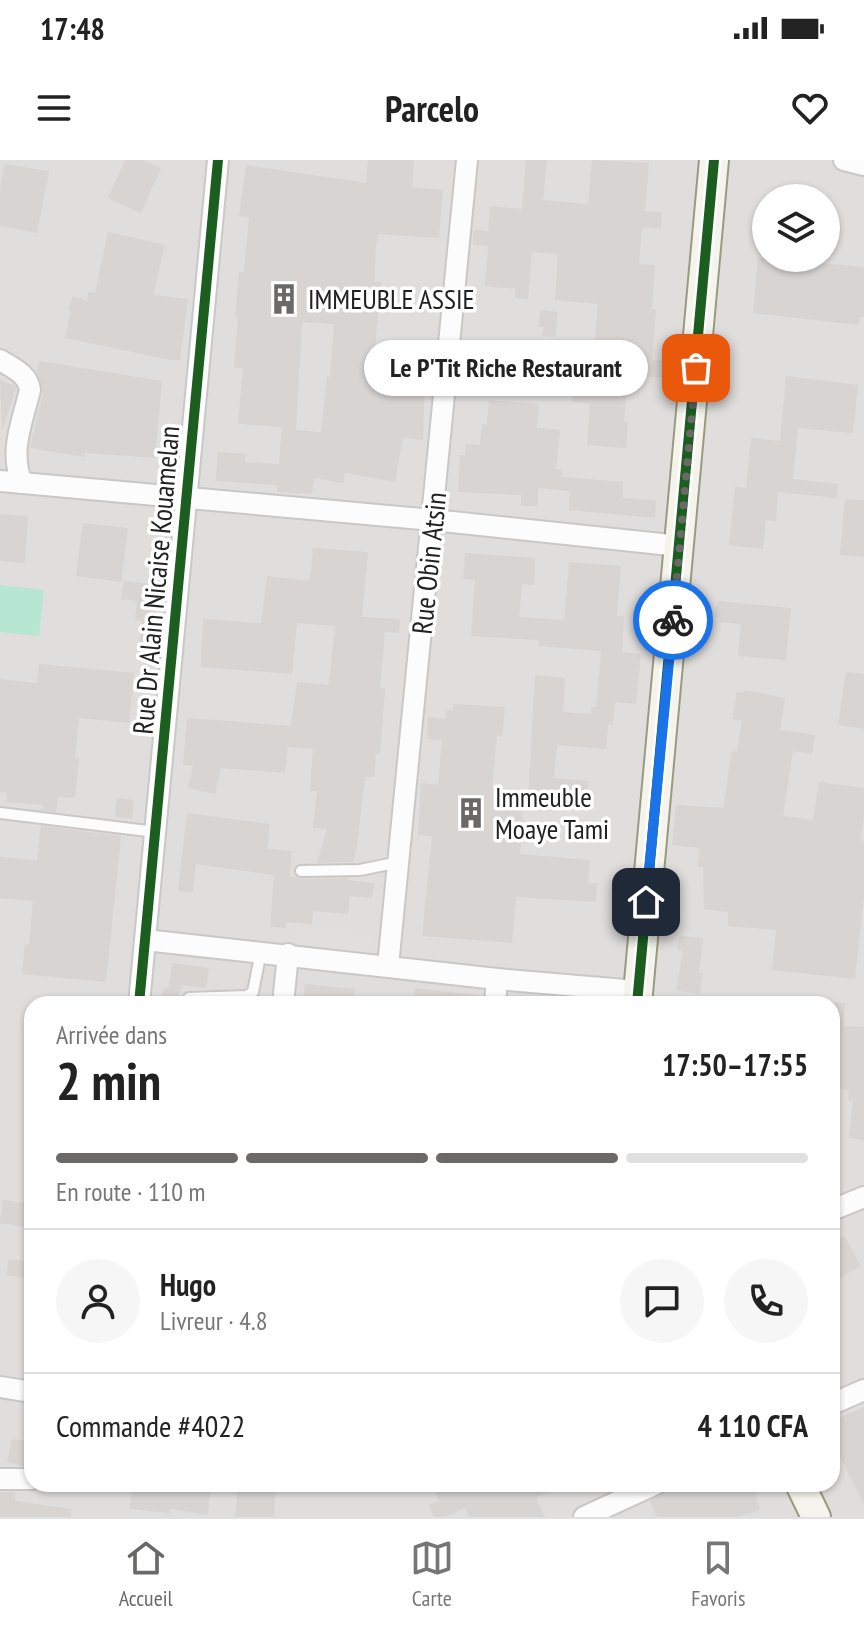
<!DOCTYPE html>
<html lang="fr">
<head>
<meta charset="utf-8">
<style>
  :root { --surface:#fff; --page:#f6f6f6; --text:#222; --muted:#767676; --line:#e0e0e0; --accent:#6a6968 }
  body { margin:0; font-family:"PT Sans Narrow",sans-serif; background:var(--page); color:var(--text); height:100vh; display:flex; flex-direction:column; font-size:30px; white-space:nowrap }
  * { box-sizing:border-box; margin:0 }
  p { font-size:26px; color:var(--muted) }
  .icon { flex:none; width:44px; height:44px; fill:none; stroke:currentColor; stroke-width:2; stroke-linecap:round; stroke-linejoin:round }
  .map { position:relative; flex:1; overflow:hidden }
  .side { position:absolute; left:24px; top:836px; width:816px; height:496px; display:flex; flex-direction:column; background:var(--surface); border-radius:24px; box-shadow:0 2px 6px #0004 }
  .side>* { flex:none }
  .tools { position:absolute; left:752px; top:24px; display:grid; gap:16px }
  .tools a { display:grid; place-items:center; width:88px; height:88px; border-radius:50%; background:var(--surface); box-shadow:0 2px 6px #0004; font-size:40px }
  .pin { position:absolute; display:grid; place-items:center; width:68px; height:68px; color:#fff; margin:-34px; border-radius:16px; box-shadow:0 4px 12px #0006 }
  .courier { position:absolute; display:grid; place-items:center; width:80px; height:80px; margin:-40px; border:6px solid #1a73e8; border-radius:50%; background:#fff; color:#222; box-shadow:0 2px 10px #0007 }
  .bubble { position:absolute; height:56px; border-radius:28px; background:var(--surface); box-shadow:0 2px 6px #0004; font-size:26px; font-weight:600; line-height:56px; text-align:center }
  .head em { font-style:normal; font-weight:600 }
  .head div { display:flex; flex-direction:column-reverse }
  .head { display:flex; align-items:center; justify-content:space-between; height:136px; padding:0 32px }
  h1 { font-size:52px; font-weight:600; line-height:60px }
  .bar { display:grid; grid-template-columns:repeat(4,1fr); gap:12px 8px; align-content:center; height:96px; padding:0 32px }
  .bar i { height:10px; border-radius:6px; background:var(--line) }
  .bar .on { background:var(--accent) }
  .bar p { grid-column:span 4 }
  .line { display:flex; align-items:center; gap:20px; padding:0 32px; border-top:2px solid var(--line) }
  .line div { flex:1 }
  .round { display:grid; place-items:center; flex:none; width:84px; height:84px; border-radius:42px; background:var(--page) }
  .status { display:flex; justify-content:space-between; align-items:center; height:56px; padding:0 40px; background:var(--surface); direction:ltr }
  .status svg { height:22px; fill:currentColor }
  header { display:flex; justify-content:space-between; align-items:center; height:104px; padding:0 32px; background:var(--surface); font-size:36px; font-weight:600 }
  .tabs { display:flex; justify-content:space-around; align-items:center; height:112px; border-top:2px solid var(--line); background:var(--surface); font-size:22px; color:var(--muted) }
  .tabs a { display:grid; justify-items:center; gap:4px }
  .tabs .on { color:var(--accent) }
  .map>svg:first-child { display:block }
  .residential { fill:#dfdedc; fill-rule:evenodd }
  .pitch { fill:#b7e6d2 }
  .parking { fill:#e0dfde }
  .building { fill:#d7d4d2; fill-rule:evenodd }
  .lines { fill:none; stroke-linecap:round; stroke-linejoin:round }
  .lane-casing { stroke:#c9c8c7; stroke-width:14 }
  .street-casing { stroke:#c9c8c7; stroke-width:24 }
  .secondary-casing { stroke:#999a82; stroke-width:32 }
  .lane { stroke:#fdfcfc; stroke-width:10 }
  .street { stroke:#fdfcfc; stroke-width:20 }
  .secondary { stroke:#f4f4ed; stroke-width:28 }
  .cycleway-casing { stroke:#fff; stroke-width:15 }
  .cycleway { stroke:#1b5e20; stroke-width:10 }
  .done { stroke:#6a6968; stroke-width:8; stroke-dasharray:0 14.4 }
  .route { stroke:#1a73e8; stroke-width:10 }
  .labels { text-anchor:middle; stroke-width:7; stroke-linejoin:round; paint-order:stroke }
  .poi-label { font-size:28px; fill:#222; stroke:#fff; text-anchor:start }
  .street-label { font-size:28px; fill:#222; stroke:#fff }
</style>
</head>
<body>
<div class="status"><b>17:48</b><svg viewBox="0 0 49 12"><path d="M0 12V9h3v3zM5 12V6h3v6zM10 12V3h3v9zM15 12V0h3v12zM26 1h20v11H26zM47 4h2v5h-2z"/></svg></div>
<header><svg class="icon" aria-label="menu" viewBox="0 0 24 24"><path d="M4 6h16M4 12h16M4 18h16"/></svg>Parcelo<svg class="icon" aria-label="heart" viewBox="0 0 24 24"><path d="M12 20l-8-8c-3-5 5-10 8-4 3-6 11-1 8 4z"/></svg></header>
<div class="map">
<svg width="864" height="1357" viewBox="0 0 864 1357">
  <rect width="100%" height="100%" fill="#f0eeeb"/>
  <path class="residential" d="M0,0h864v1357h-864zM766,38h60v60h-60zM32,844h800v480h-800z"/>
  <path class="pitch" d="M0,425l44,5 -5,46 -39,-4z"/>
  <path class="parking" d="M297,771l73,5 -2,18 -73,-5z"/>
  <g class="building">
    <path d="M125,0h17l19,8 -20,45 -33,-15z"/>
    <path d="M368,0h46l-2,27 31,3 -4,48 -61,-4 -2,14 -2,34h7l-9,98 53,3 -2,57 -20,-2 -8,44 -50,-9 -2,10 -29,-5 -2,16 -35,-2v-7l-61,-4 2,-29 28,2 -1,8 34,2 3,-37 -44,-3 5,-56h-9l4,-51h-3l4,-45h5l5,-54 -10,-2 7,-51 120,18zM302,162l32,2 -4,53 -3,-1 -6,56 -25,-2z"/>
    <path d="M526,0h21l-4,40 45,4 4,-44 57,3 -4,48 17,1 -1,17 -19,-2 -3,37 16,1 -3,44 4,1 -4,50 15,1 -1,17 -38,-3 -4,47h4l-2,26 -39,-3 3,-42 -18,-1 4,-42 17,1 5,-57 -43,-4 3,-46 -26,-2 -4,47 -13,-1 1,-9 -31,-3 3,-37 -1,-3 -14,-1 1,-15 14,1 2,-25 32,3z"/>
    <path d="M5,4l44,7 -12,62 -37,-7v-38z"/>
    <path d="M108,72l57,13 -12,50 35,4 -8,61h-10l-105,-22 6,-28 -3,-1 5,-13 14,5 1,-9 7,1z"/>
    <path d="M758,98h51l-1,4 56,5v50h-4l-1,8 -106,-12z"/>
    <path d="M541,150l17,2 -3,25 -13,-1 2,-9 -6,-1z"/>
    <path d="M39,201l123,20 -7,77 -70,-5v4l-55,-9 13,-55 -6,-21z"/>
    <path d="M786,216l72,9 -5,48 -55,-5 -5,51 45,5 -1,14 -59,-6 -2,29 -10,-1 -3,29 -34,-4 6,-58 11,1 5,-50 29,3z"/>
    <path d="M0,220l15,6 1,3 -14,41z"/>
    <path d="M489,240l50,4 -2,24 23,2 -4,39 6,1v7l61,5 -1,16 34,2 -1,18 -86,-8 1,-19 -32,-3v18h-17v-11l-63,-3 2,-37h5l1,-11 14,1 2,-21 5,1z"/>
    <path d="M845,339l19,1v57l-24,-2z"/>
    <path d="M0,354l28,2 -3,47 -25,-2z"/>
    <path d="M83,363l45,5 -7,54 -45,-6z"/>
    <path d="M313,388l55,4 -6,65 38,2 -1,14 -14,-1 -5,56 5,1 -5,65h-4l-2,23h-9l-8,69 -4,16 -36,1 10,-34 -14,-1 4,-37h-7l3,-42 -25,-2 -3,26 -64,-5 -6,26 -27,-6 5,-22 -10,-1 4,-47 104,8 6,-44 32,3 6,-59 -38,-3 -5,51 -91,-7 2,-48 58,4 6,-47 43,5z"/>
    <path d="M465,393l70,5 -1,27 -12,-1 -3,33 45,3 5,-58 52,4 -4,50h7l-2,36 19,2 -5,50 -21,-2 -2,23 -5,-1 -2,25 -49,-4 -3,33 35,3 -1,13 -34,-3 -1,11 -25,-1 7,-126 30,3 -2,34 28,2 1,-7h4l5,-56 -63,-5 1,-6 -68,-4 4,-56 -12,-1z"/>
    <path d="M124,421l36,4 -8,61h4l-2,14 -17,-2 5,-37 -7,-1 2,-19 -16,-2z"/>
    <path d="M717,441l74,7 -5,52 -48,-4 3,-32 -22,-2 1,-4 -5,-1z"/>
    <path d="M39,504l95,9 -5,50 -50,-5 -4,40h4l-4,40 -17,-1 -2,15 -14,-2 1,-5 -37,-3 1,-9 -7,-1v-113l37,4z"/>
    <path d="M846,512l18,2v55l-26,-4z"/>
    <path d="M745,530l40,8 -5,32 35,5 -3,19 -19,-3 -10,65 30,4 6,-38 45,6v28l-4,24 4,1v54l-9,84 -83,-9 4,-40 -48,-4v-14l-24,-3 -1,-42 -6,-1 3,-18 -28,-3 4,-40 47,3 9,-57 5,1 5,-31 -10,-2 5,-27 7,1z"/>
    <path d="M453,544l52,3 -3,30 -5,-1 -5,52 33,2 -5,64 70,6 -2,23h9l-1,19 -80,-5 -4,46 -90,-7 10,-100 -14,-1 3,-52 17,2 4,-45 -15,-1 1,-22 18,2v-9l6,1z"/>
    <path d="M117,638l17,2 -2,19 -17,-2z"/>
    <path d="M187,653l83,11 -3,25 25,2 -2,25 11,3 47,-1v2l26,3 -2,15 -22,-2 -2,18 -35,-3 -1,13 -26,-2v6l-16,-1 4,-52 -78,-11 -3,28 -15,-1z"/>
    <path d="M41,666l80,10 -15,146 -84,-8 3,-30h4l4,-43 -33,-3v-41l37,3z"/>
    <path d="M679,776l24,2 -4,35h4l-3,21 -24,-4 7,-39 -6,-1z"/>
    <path d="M172,803l37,5 -3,20 -24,-3 -7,19h-16l6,-17 4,1z"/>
    <path d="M305,824l50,5 -2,15h-50z"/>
    <path d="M415,828l62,7v9h-64z"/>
    <path d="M832,842l13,1 -2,23 21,1v113l-15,-2 4,-37 -5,-1 1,-9 -17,-5z"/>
    <path d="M3,1040l29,4v24l-32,-5z"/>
    <path d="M844,1076l17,30 -29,17v-40z"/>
    <path d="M9,1099l23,3v17l-26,-4z"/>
    <path d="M864,1247v98l-32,-65v-19z"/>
    <path d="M12,1279l20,2v23l-9,2 -16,-4z"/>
    <path d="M132,1324h80l-5,31 -33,-6h-4v4l-40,-4z"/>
    <path d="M238,1324h38l-2,33h-39z"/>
    <path d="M432,1324h136l-32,14 9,19h-76l-4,-9 -20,9h-11l-5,-12 10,-4z"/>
    <path d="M681,1324h71l8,26 -23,7h-80l-7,-16z"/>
    <path d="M0,1332h15v9l56,8v8h-71z"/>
  </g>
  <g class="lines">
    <defs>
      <g id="lane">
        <path d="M0,653l156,19"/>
        <path d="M301,711l59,-1 39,-8"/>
        <path d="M189,838l58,-2 6,-4 8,-41"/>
      </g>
      <g id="street">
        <path d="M844,0l20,5"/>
        <path d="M0,200c13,8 28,14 30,30 -8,33 -21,61 -8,93"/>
        <path d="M0,321l433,39 247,26"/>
        <path d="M145,780l352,39 140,12"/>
        <path d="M388,806l79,-806"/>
        <path d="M139,844l79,-844"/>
        <path d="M283,844l5,-50"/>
        <path d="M495,844l2,-25"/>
        <path d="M832,1050l32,-13"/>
        <path d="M0,1227l32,5"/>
        <path d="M832,1244l32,-14"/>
        <path d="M0,1319h32"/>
        <path d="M584,1357l72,-33"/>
      </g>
      <g id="secondary">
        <path d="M637,844l77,-844"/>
        <path d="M800,1324l16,33"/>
      </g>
    </defs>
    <use href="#lane" class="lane-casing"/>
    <use href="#street" class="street-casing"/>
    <use href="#secondary" class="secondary-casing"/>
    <use href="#lane" class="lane"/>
    <use href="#street" class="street"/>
    <use href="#secondary" class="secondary"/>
    <defs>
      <g id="cycleway">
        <path d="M139,844l79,-844"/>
        <path d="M637,844l77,-844"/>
      </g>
    </defs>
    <use href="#cycleway" class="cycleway-casing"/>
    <use href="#cycleway" class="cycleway"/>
  </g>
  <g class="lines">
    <path class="done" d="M673,460l23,-252"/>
    <path class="route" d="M646,742l27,-282"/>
  </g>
  <defs>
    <symbol id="building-bare" viewBox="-9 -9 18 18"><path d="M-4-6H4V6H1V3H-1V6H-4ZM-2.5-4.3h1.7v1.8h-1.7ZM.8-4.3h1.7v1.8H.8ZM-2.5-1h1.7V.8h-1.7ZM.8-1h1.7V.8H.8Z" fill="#6a6968" stroke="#fff" stroke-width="2.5" paint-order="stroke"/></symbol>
  </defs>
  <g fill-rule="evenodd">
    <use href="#building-bare" x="262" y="117" width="44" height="44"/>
    <use href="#building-bare" x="449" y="631" width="44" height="44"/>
  </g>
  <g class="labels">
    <g class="poi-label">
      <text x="308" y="149">IMMEUBLE ASSIE</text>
      <text x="495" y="647">Immeuble<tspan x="495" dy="32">Moaye Tami</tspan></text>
    </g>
    <g class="street-label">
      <text transform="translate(429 403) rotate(-84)" y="10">Rue Obin Atsin</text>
      <text transform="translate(156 420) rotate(-85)" y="10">Rue Dr Alain Nicaise Kouamelan</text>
    </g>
  </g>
</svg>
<div class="tools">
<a><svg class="icon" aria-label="layers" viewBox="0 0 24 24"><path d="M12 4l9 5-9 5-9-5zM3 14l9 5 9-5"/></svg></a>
</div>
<div class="pin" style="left:696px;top:208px;background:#ea580c"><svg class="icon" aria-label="bag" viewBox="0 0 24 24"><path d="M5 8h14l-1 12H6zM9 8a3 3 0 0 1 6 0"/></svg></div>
<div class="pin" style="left:646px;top:742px;background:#1f2937"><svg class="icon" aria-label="home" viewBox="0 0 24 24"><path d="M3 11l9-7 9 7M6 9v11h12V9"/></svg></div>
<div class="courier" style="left:673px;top:460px"><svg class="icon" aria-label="bike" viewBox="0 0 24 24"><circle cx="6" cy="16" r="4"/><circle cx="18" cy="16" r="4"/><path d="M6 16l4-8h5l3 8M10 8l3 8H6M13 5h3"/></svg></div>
<div class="bubble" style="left:364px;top:180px;width:284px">Le P'Tit Riche Restaurant</div>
<section class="side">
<div class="head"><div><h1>2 min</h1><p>Arrivée dans</p></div><em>17:50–17:55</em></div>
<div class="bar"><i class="on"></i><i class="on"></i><i class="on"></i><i></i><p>En route · 110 m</p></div>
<div class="line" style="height:144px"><a class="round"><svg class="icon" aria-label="person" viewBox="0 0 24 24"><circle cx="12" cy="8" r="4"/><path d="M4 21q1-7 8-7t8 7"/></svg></a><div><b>Hugo</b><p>Livreur · 4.8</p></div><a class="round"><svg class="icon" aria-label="chat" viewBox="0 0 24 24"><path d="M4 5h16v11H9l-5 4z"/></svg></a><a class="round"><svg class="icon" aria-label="phone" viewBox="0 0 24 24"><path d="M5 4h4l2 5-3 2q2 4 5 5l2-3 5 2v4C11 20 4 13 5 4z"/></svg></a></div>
<div class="line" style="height:104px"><div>Commande #4022</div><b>4 110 CFA</b></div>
</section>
</div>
<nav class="tabs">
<a class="on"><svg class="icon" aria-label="home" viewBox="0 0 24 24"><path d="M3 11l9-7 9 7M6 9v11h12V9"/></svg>Accueil</a>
<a><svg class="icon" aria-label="map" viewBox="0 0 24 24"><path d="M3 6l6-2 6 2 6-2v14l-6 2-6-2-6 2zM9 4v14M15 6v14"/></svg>Carte</a>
<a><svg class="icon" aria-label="saved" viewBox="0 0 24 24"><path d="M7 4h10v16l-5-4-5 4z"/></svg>Favoris</a>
</nav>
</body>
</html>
